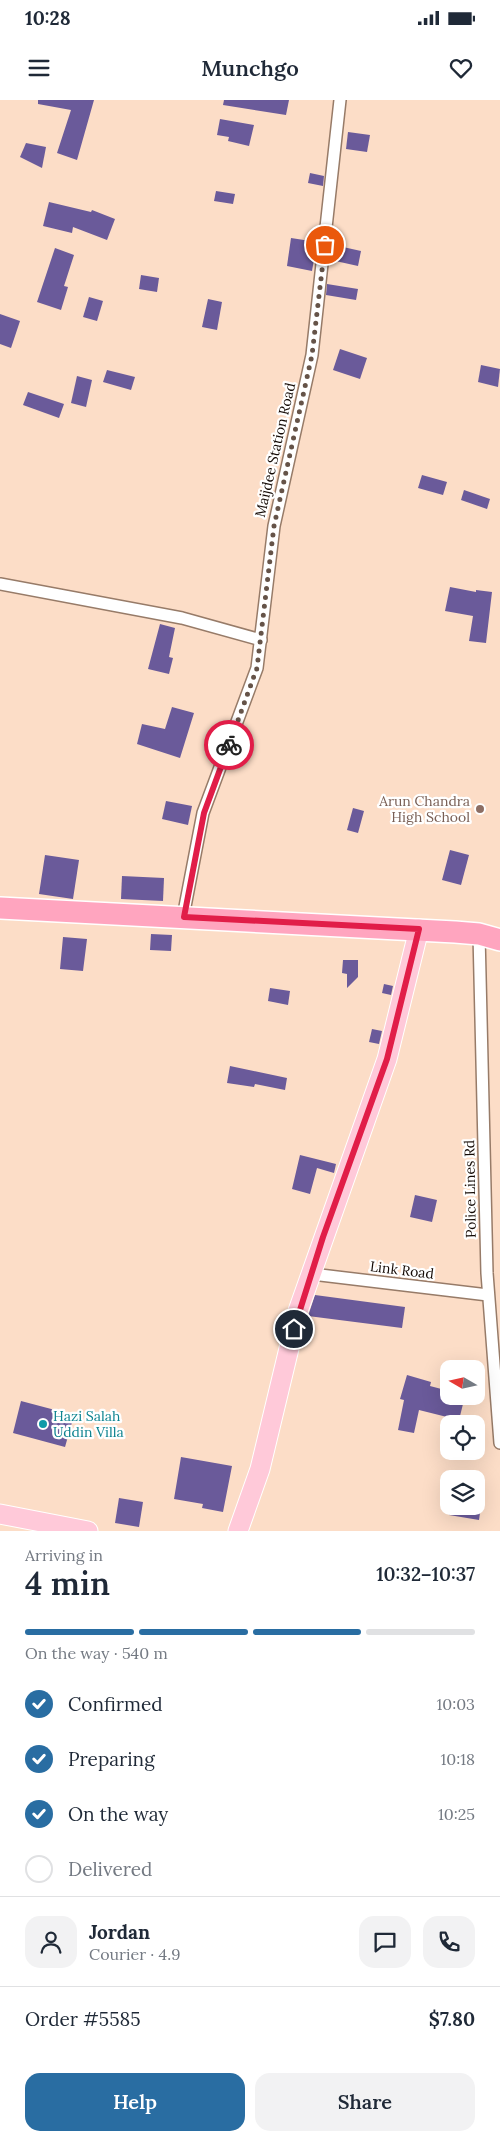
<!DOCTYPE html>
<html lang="en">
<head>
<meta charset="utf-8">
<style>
  :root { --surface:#fff; --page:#f2f2f3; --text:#1f2937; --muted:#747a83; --line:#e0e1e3; --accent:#296da2 }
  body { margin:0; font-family:Lora,serif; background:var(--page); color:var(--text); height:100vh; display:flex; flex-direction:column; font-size:19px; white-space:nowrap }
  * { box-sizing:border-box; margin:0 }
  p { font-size:16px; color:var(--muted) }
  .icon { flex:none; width:28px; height:28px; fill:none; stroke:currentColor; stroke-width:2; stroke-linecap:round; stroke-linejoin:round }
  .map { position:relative; height:1431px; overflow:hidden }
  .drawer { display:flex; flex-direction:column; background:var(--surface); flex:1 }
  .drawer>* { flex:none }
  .needle { width:32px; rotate:279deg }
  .tools { position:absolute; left:440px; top:1260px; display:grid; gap:10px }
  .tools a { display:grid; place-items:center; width:45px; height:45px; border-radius:10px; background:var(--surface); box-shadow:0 5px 20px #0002; font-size:25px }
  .pin { position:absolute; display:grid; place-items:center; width:42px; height:42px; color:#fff; margin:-21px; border:2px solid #fff; border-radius:50%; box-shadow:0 1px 5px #0007 }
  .courier { position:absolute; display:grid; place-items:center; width:50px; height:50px; margin:-25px; border:4px solid #e11d48; border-radius:50%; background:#fff; color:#222; box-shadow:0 1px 6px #0007 }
  .overview em { font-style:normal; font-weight:600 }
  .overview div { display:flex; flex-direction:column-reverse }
  .overview { display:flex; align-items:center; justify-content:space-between; height:85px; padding:0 25px }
  h1 { font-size:32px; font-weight:600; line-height:38px }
  .bar { display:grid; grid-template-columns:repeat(4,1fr); gap:8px 5px; align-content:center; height:60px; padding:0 25px }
  .bar i { height:6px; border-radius:4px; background:var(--line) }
  .bar .active { background:var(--accent) }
  .bar p { grid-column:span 4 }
  .line { display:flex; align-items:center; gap:12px; padding:0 25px; border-top:1px solid var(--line) }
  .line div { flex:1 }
  .round { display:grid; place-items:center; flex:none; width:52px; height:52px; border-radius:15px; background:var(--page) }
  ol { padding:0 25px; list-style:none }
  li { display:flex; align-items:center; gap:15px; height:55px }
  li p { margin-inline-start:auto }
  li .icon { padding:5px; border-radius:50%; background:var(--accent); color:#fff; stroke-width:4 }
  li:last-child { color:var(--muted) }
  li i { width:28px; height:28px; border:2px solid var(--line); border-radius:50% }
  .action { display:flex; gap:10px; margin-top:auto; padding:10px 25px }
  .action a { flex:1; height:58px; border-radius:15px; background:var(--accent); color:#fff; font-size:20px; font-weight:600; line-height:58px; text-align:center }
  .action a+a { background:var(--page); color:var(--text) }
  .status { display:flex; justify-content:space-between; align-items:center; height:35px; padding:0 25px; background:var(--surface); direction:ltr }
  .status svg { height:14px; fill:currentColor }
  header { display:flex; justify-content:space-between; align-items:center; height:65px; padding:0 25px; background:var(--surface); font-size:22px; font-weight:600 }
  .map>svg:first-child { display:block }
  .building { fill:#6a5a9a }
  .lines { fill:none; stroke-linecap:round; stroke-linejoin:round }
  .street-casing { stroke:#977b68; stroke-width:14 }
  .primary-casing { stroke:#fff; stroke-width:21 }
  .highway-casing { stroke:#fff; stroke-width:24 }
  .street { stroke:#fff; stroke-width:11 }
  .primary { stroke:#ffc9d9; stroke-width:19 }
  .highway { stroke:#ffa5bf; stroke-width:21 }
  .done { stroke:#655348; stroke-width:5; stroke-dasharray:0 9 }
  .route { stroke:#e11d48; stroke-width:6 }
  .education-dot { fill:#8d6e63; stroke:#fff; stroke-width:2 }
  .culture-dot { fill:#0f9aa8; stroke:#fff; stroke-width:2 }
  .labels { text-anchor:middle; stroke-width:4.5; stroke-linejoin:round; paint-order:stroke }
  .street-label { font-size:14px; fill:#130904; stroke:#fff }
  .education-label { font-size:14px; fill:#785e54; stroke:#fff; text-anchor:end }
  .culture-label { font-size:14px; fill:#0d838f; stroke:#fff; text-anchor:start }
</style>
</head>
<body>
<div class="status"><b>10:28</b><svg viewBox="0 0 49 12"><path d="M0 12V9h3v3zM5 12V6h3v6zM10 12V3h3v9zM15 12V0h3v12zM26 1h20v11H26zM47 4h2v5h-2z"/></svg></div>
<header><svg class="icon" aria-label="menu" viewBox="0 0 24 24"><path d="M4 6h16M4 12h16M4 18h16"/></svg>Munchgo<svg class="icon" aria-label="heart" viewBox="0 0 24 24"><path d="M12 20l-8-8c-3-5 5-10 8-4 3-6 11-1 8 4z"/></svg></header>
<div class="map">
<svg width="500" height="1431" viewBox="0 0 500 1431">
  <rect width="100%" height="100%" fill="#fcddc7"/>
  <g class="building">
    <path d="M38,0h56l-17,60 -20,-7 14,-43 -33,-6z"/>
    <path d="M224,0h65l-3,15 -63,-10z"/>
    <path d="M220,19l34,6 -5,21 -21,-5 1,-4 -12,-2z"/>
    <path d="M348,32l22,3 -3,17 -21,-3z"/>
    <path d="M26,43l20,4 -4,21 -22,-11z"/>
    <path d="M310,73l14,3 -1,10 -15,-3z"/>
    <path d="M216,91l19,3 -2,10 -19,-3z"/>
    <path d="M49,102l42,10 1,-2 23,9 -8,21 -34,-13 -1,6 -29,-7z"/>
    <path d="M291,138l26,4 -5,29 -25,-5z"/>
    <path d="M334,145l27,6 -3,15 -27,-6z"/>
    <path d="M55,148l19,7 -10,31 4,1 -7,23 -24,-8z"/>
    <path d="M141,175l18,3 -2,14 -18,-3z"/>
    <path d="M327,184l31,5 -2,11 -30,-5z"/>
    <path d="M89,197l14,4 -6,20 -14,-4z"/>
    <path d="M208,199l14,3 -5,28 -15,-3z"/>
    <path d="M0,214l20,7 -9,27 -11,-4z"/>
    <path d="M340,249l27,9 -7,21 -27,-9z"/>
    <path d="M481,265l19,4 -2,18 -20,-5z"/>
    <path d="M107,270l28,7 -4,13 -28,-8z"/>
    <path d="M77,276l15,4 -6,27 -15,-4z"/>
    <path d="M28,292l36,12 -5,14 -36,-13z"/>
    <path d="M422,375l25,7 -4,13 -25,-7z"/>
    <path d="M464,390l26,9 -3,10 -26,-9z"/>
    <path d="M450,487l26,5v-2l16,2 -6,51 -17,-2 4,-25 -28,-5z"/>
    <path d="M160,524l15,4 -6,29 4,1 -4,16 -21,-5z"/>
    <path d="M172,607l22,6 -14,45 -43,-14 5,-20 23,5z"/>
    <path d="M166,701l26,5 -4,19 -26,-6z"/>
    <path d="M353,708l11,3 -6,22 -11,-3z"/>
    <path d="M450,750l19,5 -8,30 -19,-5z"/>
    <path d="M45,755l34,5 -6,39 -34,-5z"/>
    <path d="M122,776l42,2 -1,23 -42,-2z"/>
    <path d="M151,834l21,1 -1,16 -21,-1z"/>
    <path d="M63,837l24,2 -4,32 -23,-2z"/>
    <path d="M343,860h15v17l-11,11v-14l-5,-1z"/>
    <path d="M384,884l9,2 -2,9 -9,-2z"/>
    <path d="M270,888l20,3 -2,14 -20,-4z"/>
    <path d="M372,929l10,2 -3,13 -10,-2z"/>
    <path d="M230,966l57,12 -2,12 -30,-6 -1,3 -27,-4z"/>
    <path d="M300,1055l36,9 -2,9 -17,-5 -7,26 -18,-5z"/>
    <path d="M415,1095l22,5 -5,22 -22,-5z"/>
    <path d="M315,1195l90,12 -3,21 -94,-12z"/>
    <path d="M407,1275l24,7 -1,4 19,5v5h16l-6,24 -40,-10 -5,23 -16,-3 6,-30 -4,-1z"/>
    <path d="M21,1301l53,14 -9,32 -52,-14z"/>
    <path d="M181,1357l51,9 -9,46 -21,-4 1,-4 -29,-5z"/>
    <path d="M119,1398l24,4 -4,25 -24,-4z"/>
    <path d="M451,1406h30l-2,14 -30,-5z"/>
  </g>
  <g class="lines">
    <defs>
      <g id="street">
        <path d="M0,484l182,34 79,22"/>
        <path d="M183,817l20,-104 54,-145 17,-142 38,-171 28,-255"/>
        <path d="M479,834l8,339 13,170"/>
        <path d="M312,1174l176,21"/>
      </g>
      <g id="primary">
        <path d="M0,1414l88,17"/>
        <path d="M238,1431l22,-62 38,-158 89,-252 32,-130"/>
      </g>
      <path id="highway" d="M0,808l455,24 24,2 21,6"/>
    </defs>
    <use href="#street" class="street-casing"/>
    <use href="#primary" class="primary-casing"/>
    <use href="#highway" class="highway-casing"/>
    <use href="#street" class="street"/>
    <use href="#primary" class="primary"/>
    <use href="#highway" class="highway"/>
  </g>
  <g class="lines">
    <path class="done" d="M229,645l28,-77 17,-142 38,-171 13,-110"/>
    <path class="route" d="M229,645l-25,68 -20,104 235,12 -32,130 -64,178 -29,92"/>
  </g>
  <circle class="education-dot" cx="480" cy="709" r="5"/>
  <circle class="culture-dot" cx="43" cy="1324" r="5"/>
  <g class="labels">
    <g class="street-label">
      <text transform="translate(275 350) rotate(-77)" y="5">Maijdee Station Road</text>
      <text transform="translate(470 1089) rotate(-91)" y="5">Police Lines Rd</text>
      <text transform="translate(402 1170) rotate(7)" y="5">Link Road</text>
    </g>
    <g class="education-label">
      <text x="470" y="706">Arun Chandra<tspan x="470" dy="16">High School</tspan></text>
    </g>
    <g class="culture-label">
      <text x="53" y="1321">Hazi Salah<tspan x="53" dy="16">Uddin Villa</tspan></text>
    </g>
  </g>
</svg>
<div class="tools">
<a><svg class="needle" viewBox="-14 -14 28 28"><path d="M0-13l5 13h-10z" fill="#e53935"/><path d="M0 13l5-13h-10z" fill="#747a83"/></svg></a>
<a><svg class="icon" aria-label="locate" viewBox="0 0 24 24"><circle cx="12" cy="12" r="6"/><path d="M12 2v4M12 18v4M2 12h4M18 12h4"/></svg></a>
<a><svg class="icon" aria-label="layers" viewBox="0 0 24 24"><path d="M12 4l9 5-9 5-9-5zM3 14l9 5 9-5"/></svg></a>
</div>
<div class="pin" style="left:325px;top:145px;background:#ea580c"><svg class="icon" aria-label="bag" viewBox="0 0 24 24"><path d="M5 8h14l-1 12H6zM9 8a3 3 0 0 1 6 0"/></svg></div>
<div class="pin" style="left:294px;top:1229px;background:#1f2937"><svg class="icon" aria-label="home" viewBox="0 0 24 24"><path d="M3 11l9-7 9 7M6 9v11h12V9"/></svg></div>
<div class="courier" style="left:229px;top:645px"><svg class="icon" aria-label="bike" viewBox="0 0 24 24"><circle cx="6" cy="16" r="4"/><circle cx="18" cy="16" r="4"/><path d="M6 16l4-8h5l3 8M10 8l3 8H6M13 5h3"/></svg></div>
</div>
<section class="drawer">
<div class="overview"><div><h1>4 min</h1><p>Arriving in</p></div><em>10:32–10:37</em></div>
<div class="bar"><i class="active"></i><i class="active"></i><i class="active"></i><i></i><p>On the way · 540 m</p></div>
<ol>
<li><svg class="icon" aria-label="check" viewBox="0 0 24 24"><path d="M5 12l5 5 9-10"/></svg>Confirmed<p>10:03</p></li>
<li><svg class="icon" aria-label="check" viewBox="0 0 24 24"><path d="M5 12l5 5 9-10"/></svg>Preparing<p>10:18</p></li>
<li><svg class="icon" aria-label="check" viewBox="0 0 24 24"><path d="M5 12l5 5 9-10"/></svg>On the way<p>10:25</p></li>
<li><i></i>Delivered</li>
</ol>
<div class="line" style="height:90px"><a class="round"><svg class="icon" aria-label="person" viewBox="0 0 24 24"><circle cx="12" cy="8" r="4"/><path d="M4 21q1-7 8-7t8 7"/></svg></a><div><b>Jordan</b><p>Courier · 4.9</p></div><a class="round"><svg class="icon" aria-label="chat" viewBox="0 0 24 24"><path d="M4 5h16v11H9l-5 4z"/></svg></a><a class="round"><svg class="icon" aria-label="phone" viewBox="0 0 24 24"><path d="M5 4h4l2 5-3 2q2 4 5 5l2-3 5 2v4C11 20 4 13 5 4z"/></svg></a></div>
<div class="line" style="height:65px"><div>Order #5585</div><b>$7.80</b></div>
<div class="action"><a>Help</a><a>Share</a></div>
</section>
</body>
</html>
